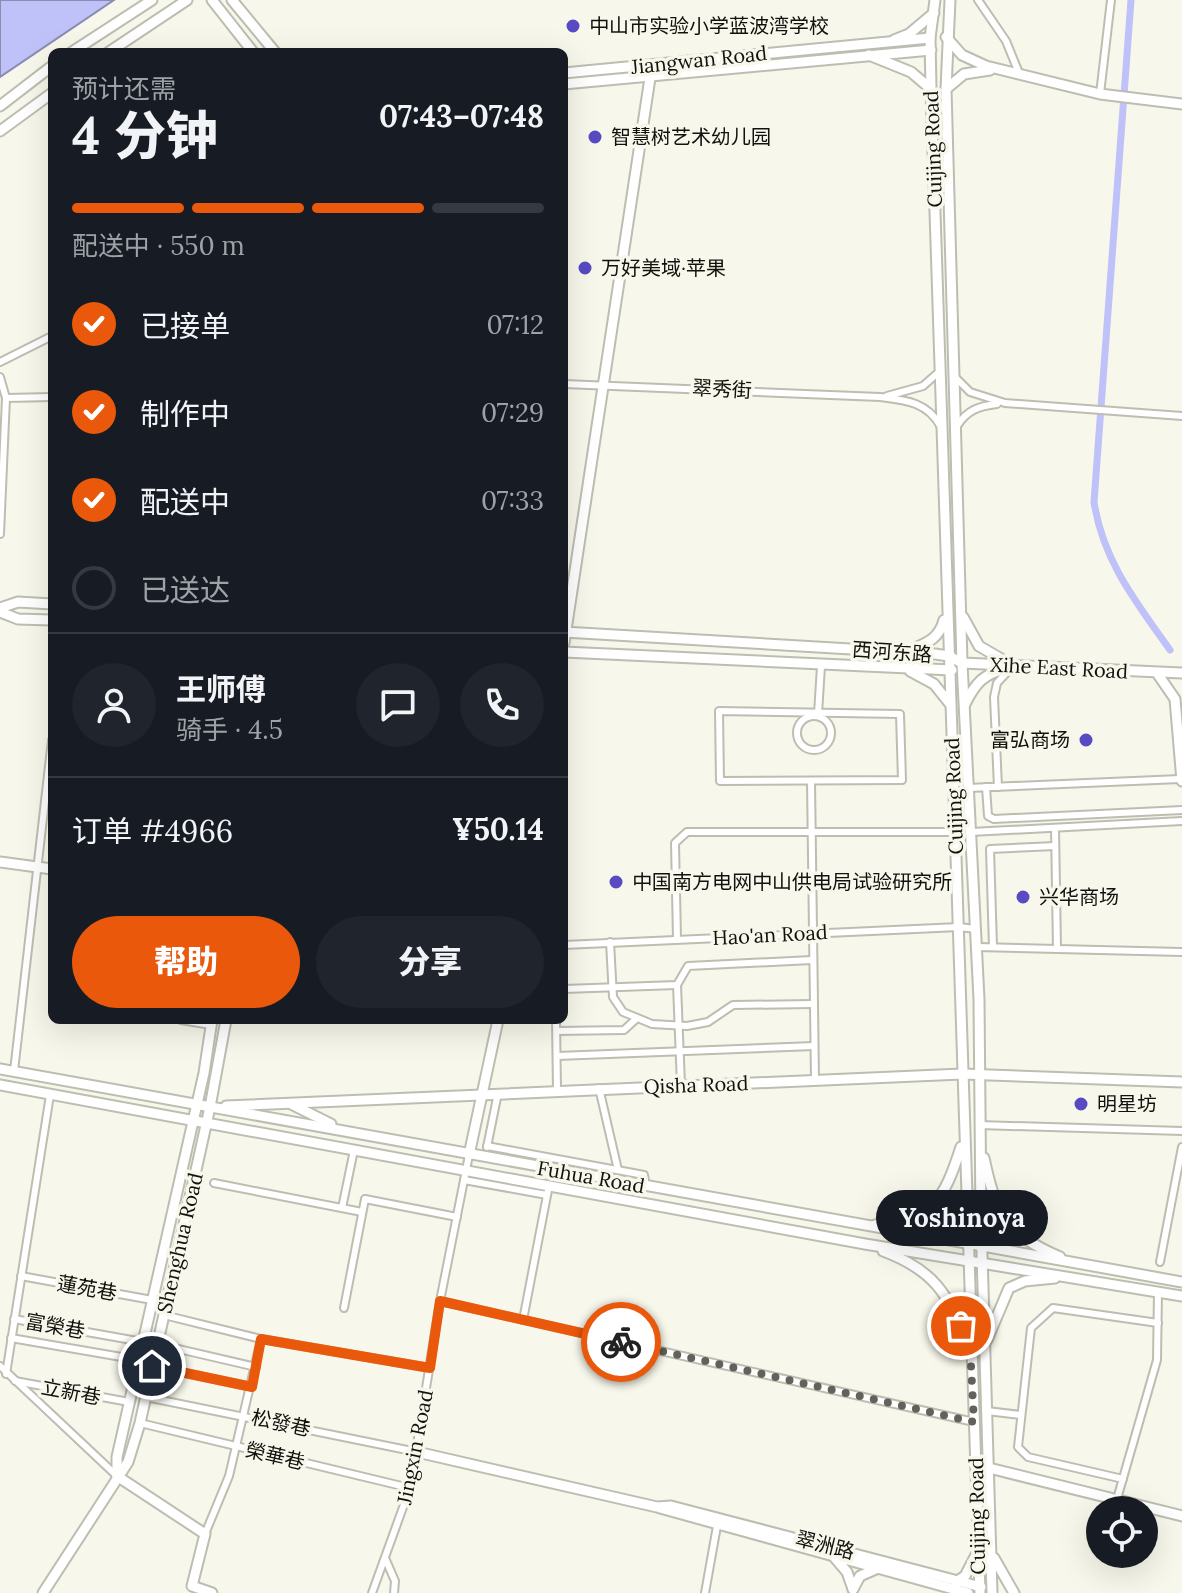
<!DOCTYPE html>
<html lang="zh">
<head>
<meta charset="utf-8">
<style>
  :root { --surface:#171b24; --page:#20242c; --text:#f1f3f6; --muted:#9ea1a6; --line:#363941; --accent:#ea580c }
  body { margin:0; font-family:Lora,"Noto Sans SC",serif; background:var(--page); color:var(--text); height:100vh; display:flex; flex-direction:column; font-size:30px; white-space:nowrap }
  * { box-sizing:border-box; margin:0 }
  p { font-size:26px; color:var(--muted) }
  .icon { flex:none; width:44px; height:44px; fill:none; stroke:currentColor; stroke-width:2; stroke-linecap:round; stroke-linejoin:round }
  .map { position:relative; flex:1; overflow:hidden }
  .sheet { position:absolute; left:48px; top:48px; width:520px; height:976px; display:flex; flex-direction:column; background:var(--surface); border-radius:12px; box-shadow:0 8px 32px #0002 }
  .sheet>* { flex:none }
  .controls { position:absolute; left:1086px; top:1496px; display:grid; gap:16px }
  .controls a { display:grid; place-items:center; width:72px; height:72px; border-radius:50%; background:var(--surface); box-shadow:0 8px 32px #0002; font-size:40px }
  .pin { position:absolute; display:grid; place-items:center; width:68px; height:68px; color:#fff; margin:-34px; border:4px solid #fff; border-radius:50%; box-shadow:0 2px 8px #0007 }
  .courier { position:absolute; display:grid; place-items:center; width:80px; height:80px; margin:-40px; border:6px solid #ea580c; border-radius:50%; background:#fff; color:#222; box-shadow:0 2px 10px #0007 }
  .bubble { position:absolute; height:56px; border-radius:28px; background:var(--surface); box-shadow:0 8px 32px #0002; font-size:26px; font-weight:800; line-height:56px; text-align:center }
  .summary em { font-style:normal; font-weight:800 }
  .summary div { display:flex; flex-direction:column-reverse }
  .summary { display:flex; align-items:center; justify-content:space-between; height:136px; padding:0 24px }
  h1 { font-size:52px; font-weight:800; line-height:60px }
  .bar { display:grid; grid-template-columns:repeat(4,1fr); gap:12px 8px; align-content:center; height:96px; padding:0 24px }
  .bar i { height:10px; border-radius:6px; background:var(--line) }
  .bar .active { background:var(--accent) }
  .bar p { grid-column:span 4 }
  .line { display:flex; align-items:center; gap:20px; padding:0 24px; border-top:2px solid var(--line) }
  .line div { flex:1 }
  .round { display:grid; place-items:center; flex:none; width:84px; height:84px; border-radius:42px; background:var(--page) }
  ol { padding:0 24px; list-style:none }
  li { display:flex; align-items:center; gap:24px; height:88px }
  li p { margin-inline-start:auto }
  li .icon { padding:8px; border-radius:50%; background:var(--accent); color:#fff; stroke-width:4 }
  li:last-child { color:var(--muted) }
  li i { width:44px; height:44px; border:4px solid var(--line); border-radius:50% }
  .action { display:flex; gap:16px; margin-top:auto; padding:16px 24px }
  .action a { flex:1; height:92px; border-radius:48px; background:var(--accent); color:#fff; font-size:32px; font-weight:800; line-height:92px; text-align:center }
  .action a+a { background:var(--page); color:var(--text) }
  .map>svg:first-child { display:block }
  .water { fill:#bfc1f9; stroke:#8b8cb2; stroke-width:2 }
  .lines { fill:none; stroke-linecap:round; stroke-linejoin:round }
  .canal { stroke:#bfc1f9; stroke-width:7 }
  .street-casing { stroke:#bebdb1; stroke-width:10 }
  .secondary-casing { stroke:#bebdb1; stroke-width:13 }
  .street { stroke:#fff; stroke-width:6 }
  .secondary { stroke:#fff; stroke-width:9 }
  .done { stroke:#62625b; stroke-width:8; stroke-dasharray:0 14.4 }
  .route { stroke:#ea580c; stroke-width:10 }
  .poi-dot { fill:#584ac2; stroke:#f8f7eb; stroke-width:3 }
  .labels { text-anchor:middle; stroke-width:7; stroke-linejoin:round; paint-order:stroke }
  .poi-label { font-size:20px; fill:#11110d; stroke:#f8f7eb; text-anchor:start }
  .street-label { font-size:20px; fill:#11110d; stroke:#f8f7eb }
</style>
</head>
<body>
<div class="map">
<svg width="1182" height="1593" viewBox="0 0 1182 1593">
  <rect width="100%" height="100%" fill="#f8f7eb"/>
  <path class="water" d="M0,0h114l-114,77z"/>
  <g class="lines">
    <path class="canal" d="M1131,0l-37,502c9,59 42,100 76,148"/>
    <defs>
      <g id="street">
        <path d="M978,0l28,41 13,32"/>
        <path d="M1100,94l11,-94"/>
        <path d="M0,362l52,-26"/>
        <path d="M0,377l6,21 -6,136"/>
        <path d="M956,378l14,14 35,11 177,13"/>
        <path d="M564,384l316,13c25,3 48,5 61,30"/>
        <path d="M887,396l36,-10 17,-15"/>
        <path d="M6,398l46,-1"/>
        <path d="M957,426c10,-16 22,-20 40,-22"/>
        <path d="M719,711l181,3 2,66 -182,1z"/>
        <path d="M818,714l3,-48"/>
        <circle cx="814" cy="733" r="17"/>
        <path d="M811,781l4,299"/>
        <path d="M986,787l2,29 6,3 188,-9"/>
        <path d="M998,787l-4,-90 3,-14 14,-15"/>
        <path d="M968,788l212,-9"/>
        <path d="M1055,828l2,121"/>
        <path d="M971,832l211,-11"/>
        <path d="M677,939l-2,-96 12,-11h269"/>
        <path d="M610,942l3,55 10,15 29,12 35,2 21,-4 25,-17 80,-1"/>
        <path d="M564,945l395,-18 17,2"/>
        <path d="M977,947l205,5"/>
        <path d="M993,947l-3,-98 65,-3"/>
        <path d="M677,985l4,100"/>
        <path d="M564,989l113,-4 11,-19 124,-6"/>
        <path d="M181,1020l30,5"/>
        <path d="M556,1020l1,70"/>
        <path d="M557,1031l67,-1 12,-11"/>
        <path d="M557,1056l257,-10"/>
        <path d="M14,1071l38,-331"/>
        <path d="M599,1088l19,82"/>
        <path d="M979,1125l203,6"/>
        <path d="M487,1146l157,29 2,12"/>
        <path d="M487,1147l11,-54"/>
        <path d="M464,1180l83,15"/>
        <path d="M214,1183l148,29"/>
        <path d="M342,1208l12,-58"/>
        <path d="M1160,1262l22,-115"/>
        <path d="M21,1276l131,24"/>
        <path d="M440,1301l534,121"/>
        <path d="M344,1308l21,-109 92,18"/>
        <path d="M164,1315l97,24 169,29"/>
        <path d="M14,1319l129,23"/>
        <path d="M523,1320l26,-135"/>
        <path d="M11,1338l128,22"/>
        <path d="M157,1344l99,23"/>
        <path d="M0,1366l117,110"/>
        <path d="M152,1366l100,21"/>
        <path d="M6,1374l44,-279"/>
        <path d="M15,1381l114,21"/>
        <path d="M146,1397l271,55"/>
        <path d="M987,1411l34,4"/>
        <path d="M140,1423l270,65"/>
        <path d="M1123,1479l-95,-22 -10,-10 13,-119 22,-20 105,15"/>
        <path d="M1117,1499l40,-139 1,-68"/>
        <path d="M205,1534l24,-58 32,-137"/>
        <path d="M385,1558l10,23 -1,12"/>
        <path d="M372,1593l38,-105 30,-187 29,-146"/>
        <path d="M705,1593l12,-67"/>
      </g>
      <g id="secondary">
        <path d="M212,0l41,52"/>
        <path d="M232,0l43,52"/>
        <path d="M935,0l-5,38 1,51 49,1504"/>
        <path d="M950,0l-4,89 16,574 17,336 2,221 11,373"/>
        <path d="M946,37l16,18 24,11 114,28 82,10"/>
        <path d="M894,40l15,-6 25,-21"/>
        <path d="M72,52l80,-52"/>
        <path d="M109,52l78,-52"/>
        <path d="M869,55l42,17 20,17"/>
        <path d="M564,73l366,-35"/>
        <path d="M564,84l367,-34"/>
        <path d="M946,89l18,-15 26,-4"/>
        <path d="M0,106l52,-40"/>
        <path d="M0,131l52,-38"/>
        <path d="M0,608l18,-6 34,2"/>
        <path d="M0,612l18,7 34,1"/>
        <path d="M963,617l16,29 31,18"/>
        <path d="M564,632l371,22 14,2 13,7 220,10"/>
        <path d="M564,643l88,-578"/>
        <path d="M910,650c17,-7 29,-11 34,-30"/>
        <path d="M564,652l388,18"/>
        <path d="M910,671l24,13 16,20"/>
        <path d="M1157,673l18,26 7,82"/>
        <path d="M965,704c11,-22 18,-29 41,-36"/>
        <path d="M0,862l52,7"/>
        <path d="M0,1069l1182,213"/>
        <path d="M0,1085l865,159 317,52"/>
        <path d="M291,1104l40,20"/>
        <path d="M226,1106l736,-32 220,8"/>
        <path d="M469,1155l29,-135"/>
        <path d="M984,1158c12,56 22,76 76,99"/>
        <path d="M875,1225c59,-8 68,-23 86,-78"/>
        <path d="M883,1251c51,19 64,42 84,90"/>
        <path d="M987,1340l22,-52 16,-7 30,-3"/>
        <path d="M417,1452l240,55 14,-1 310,81"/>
        <path d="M989,1468l193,48"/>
        <path d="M117,1476v-19l87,-384 8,-53"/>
        <path d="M117,1476l88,58 -13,52 20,7"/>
        <path d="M660,1508l308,85"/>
        <path d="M835,1558l12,14 6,17"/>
        <path d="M994,1558l20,35"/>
        <path d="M956,1582l9,-6 12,-23"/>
        <path d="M853,1589l7,-13 16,-7"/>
        <path d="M43,1593l85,-131 12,-39 70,-316 16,-87"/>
      </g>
    </defs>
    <use href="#street" class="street-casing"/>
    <use href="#secondary" class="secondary-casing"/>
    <use href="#street" class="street"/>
    <use href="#secondary" class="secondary"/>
  </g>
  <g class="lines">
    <path class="done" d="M621,1342l353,80 -4,-75 -9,-21"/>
    <path class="route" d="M152,1366l100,21 9,-48 169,29 10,-67 181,41"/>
  </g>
  <g class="poi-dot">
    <circle cx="573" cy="26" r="8"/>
    <circle cx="595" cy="137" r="8"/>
    <circle cx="585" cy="268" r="8"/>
    <circle cx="1086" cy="740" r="8"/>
    <circle cx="616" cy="882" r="8"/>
    <circle cx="1023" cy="897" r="8"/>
    <circle cx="1081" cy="1104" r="8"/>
  </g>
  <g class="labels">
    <g class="poi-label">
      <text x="589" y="33">中山市实验小学蓝波湾学校</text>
      <text x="611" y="144">智慧树艺术幼儿园</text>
      <text x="601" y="275">万好美域·苹果</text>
      <text x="1070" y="747" text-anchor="end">富弘商场</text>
      <text x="632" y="889">中国南方电网中山供电局试验研究所</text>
      <text x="1039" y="904">兴华商场</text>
      <text x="1097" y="1111">明星坊</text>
    </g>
    <g class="street-label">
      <text transform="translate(699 60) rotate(-6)" y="7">Jiangwan Road</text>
      <text transform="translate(933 149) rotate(-92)" y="7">Cuijing Road</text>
      <text transform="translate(722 389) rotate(3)" y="7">翠秀街</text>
      <text transform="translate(892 652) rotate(4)" y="7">西河东路</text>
      <text transform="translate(1059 668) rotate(3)" y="7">Xihe East Road</text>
      <text transform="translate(954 796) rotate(-92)" y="7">Cuijing Road</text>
      <text transform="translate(770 935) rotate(-3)" y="7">Hao'an Road</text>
      <text transform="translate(696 1085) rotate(-2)" y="7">Qisha Road</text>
      <text transform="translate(591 1177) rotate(10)" y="7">Fuhua Road</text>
      <text transform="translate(180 1243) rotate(-77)" y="7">Shenghua Road</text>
      <text transform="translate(87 1288) rotate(10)" y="7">蓮苑巷</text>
      <text transform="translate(55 1326) rotate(10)" y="7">富榮巷</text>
      <text transform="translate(71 1392) rotate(11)" y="7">立新巷</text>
      <text transform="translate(281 1423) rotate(12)" y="7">松發巷</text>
      <text transform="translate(415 1447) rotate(-79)" y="7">Jingxin Road</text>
      <text transform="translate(275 1456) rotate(13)" y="7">榮華巷</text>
      <text transform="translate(977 1516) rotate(-91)" y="7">Cuijing Road</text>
      <text transform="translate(825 1545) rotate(14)" y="7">翠洲路</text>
    </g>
  </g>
</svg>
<div class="controls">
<a><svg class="icon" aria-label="locate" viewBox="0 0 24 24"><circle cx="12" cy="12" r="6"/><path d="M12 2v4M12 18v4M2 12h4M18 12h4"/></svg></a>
</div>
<div class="pin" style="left:961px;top:1326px;background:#ea580c"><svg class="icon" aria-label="bag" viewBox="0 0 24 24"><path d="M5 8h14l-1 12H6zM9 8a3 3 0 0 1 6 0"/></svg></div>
<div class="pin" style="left:152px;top:1366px;background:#1f2937"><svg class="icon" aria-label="home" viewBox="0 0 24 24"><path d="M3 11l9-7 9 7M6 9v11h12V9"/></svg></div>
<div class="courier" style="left:621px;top:1342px"><svg class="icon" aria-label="bike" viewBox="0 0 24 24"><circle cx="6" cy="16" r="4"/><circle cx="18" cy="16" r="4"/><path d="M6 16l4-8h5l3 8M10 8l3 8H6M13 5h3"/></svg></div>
<div class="bubble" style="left:876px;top:1190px;width:172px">Yoshinoya</div>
<section class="sheet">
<div class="summary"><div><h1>4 分钟</h1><p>预计还需</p></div><em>07:43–07:48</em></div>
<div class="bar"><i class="active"></i><i class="active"></i><i class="active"></i><i></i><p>配送中 · 550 m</p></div>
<ol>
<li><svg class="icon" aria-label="check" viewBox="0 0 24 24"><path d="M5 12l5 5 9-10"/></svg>已接单<p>07:12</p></li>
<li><svg class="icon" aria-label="check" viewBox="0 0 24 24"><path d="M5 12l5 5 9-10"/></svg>制作中<p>07:29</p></li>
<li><svg class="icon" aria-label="check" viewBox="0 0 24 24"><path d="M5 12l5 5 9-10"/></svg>配送中<p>07:33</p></li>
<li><i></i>已送达</li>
</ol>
<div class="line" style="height:144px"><a class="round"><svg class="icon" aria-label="person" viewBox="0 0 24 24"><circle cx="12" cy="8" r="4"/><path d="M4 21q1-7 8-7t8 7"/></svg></a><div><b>王师傅</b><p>骑手 · 4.5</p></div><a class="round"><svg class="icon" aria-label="chat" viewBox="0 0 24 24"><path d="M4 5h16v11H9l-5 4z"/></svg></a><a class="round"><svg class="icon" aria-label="phone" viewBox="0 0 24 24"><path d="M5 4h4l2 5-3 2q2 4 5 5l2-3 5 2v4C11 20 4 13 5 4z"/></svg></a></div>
<div class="line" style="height:104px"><div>订单 #4966</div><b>¥50.14</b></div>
<div class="action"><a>帮助</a><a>分享</a></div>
</section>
</div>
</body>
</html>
